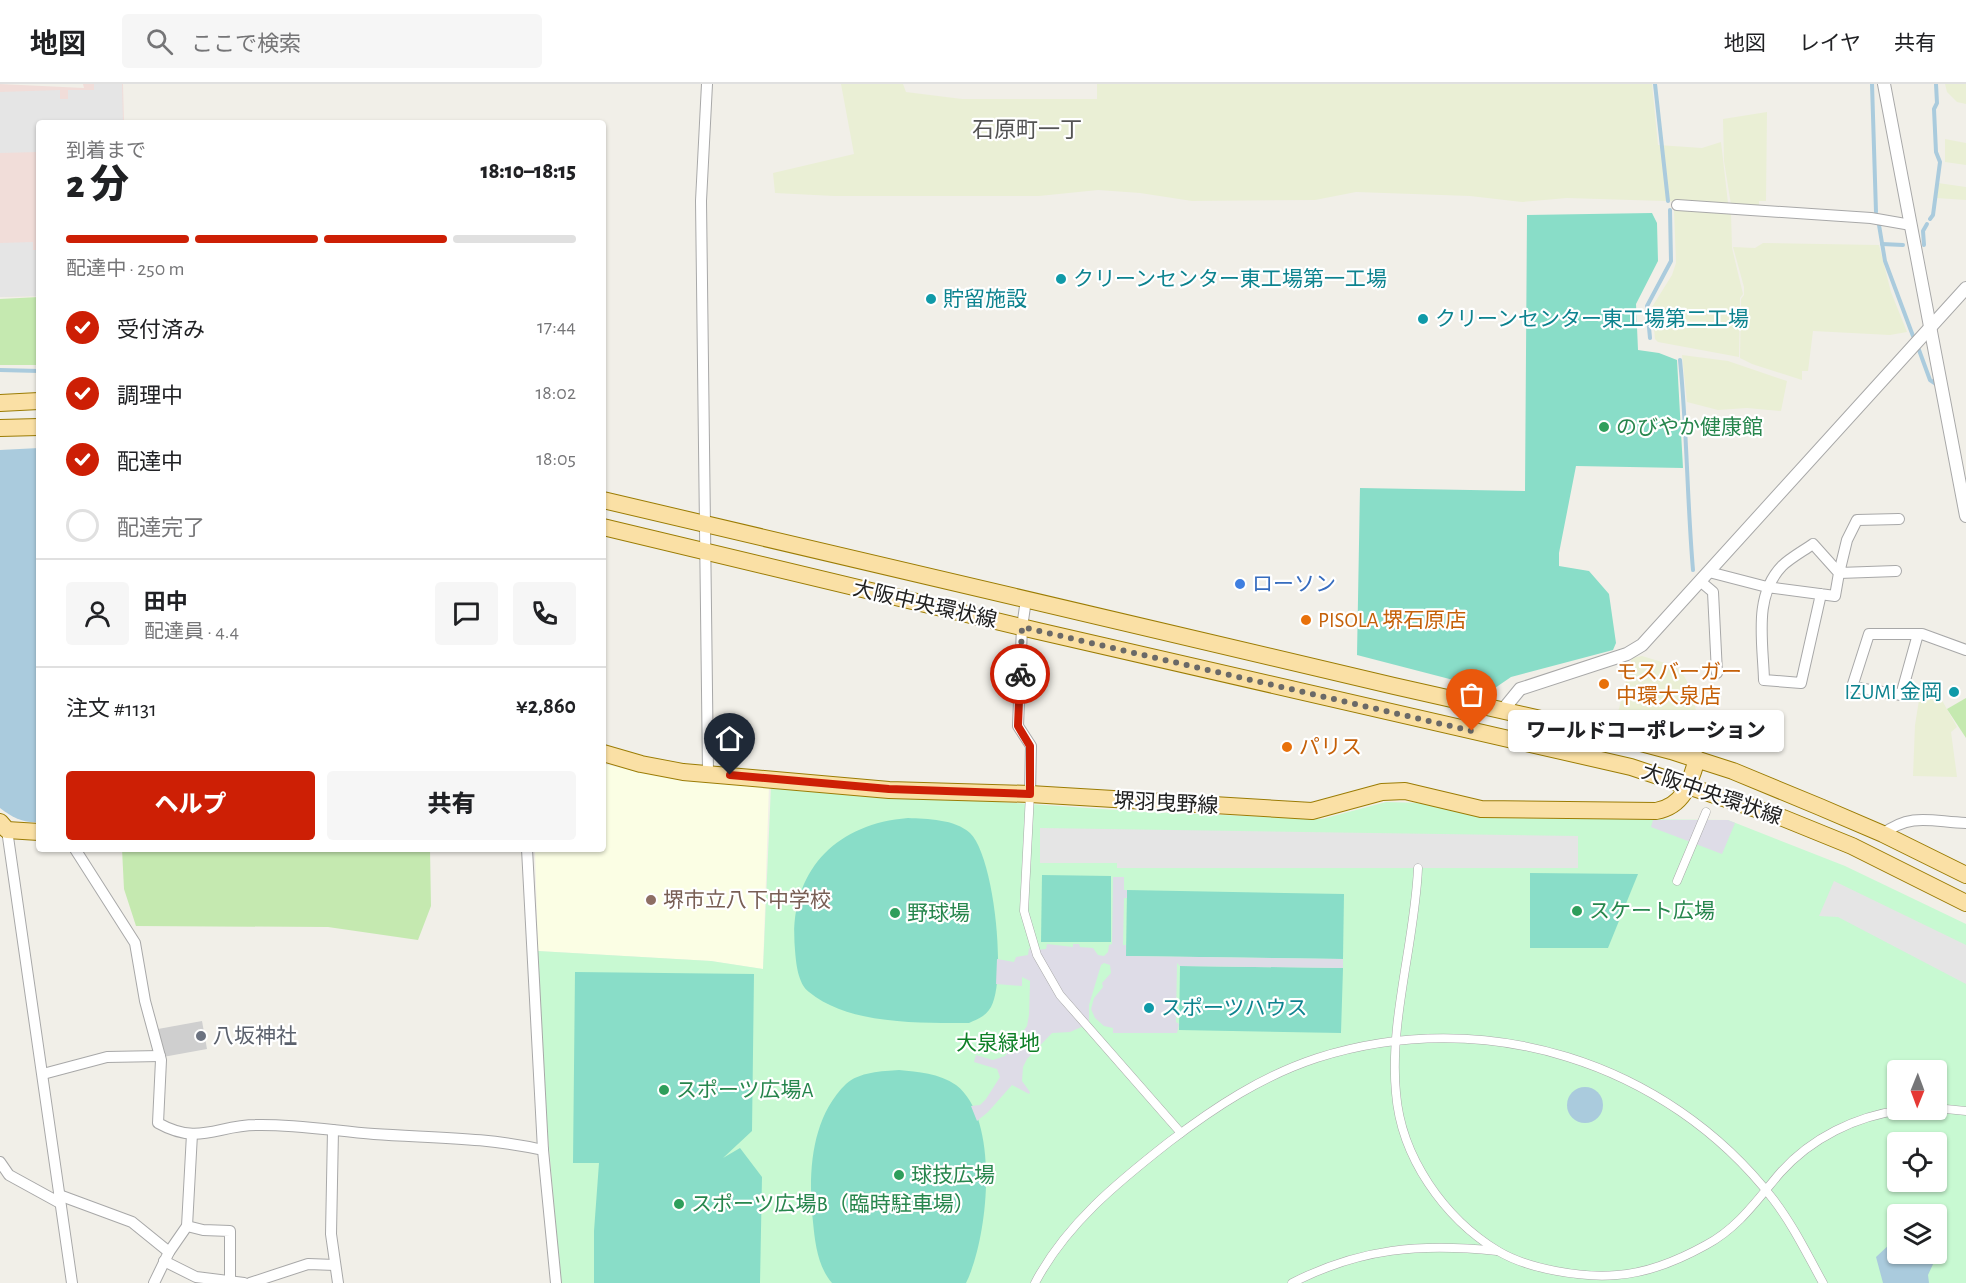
<!DOCTYPE html>
<html lang="ja">
<head>
<meta charset="utf-8">
<style>
  :root { --surface:#fff; --page:#f6f6f6; --text:#202124; --muted:#757577; --line:#e0e0e0; --accent:#cd1f05 }
  body { margin:0; font-family:"Alegreya Sans","Noto Sans JP",sans-serif; background:var(--page); color:var(--text); height:100vh; display:flex; flex-direction:column; font-size:22px; white-space:nowrap }
  * { box-sizing:border-box; margin:0 }
  p { font-size:20px; color:var(--muted) }
  .icon { flex:none; width:33px; height:33px; fill:none; stroke:currentColor; stroke-width:2; stroke-linecap:round; stroke-linejoin:round }
  .map { position:relative; flex:1; overflow:hidden }
  .details { position:absolute; left:36px; top:36px; width:570px; height:732px; display:flex; flex-direction:column; background:var(--surface); border-radius:6px; box-shadow:0 2px 4px #0004 }
  .details>* { flex:none }
  .needle { width:39px; rotate:181deg }
  .fabs { position:absolute; left:1887px; top:976px; display:grid; gap:12px }
  .fabs a { display:grid; place-items:center; width:60px; height:60px; border-radius:6px; background:var(--surface); box-shadow:0 2px 4px #0004; font-size:30px }
  .pin { position:absolute; display:grid; place-items:center; width:51px; height:51px; color:#fff; margin:-62px -26px; border-radius:50% 50% 50% 0; rotate:-45deg; box-shadow:0 0 6px #0007 }
  .pin .icon { rotate:45deg }
  .courier { position:absolute; display:grid; place-items:center; width:60px; height:60px; margin:-30px; border:4px solid #cd1f05; border-radius:50%; background:#fff; color:#222; box-shadow:0 2px 8px #0007 }
  .bubble { position:absolute; height:42px; border-radius:6px; background:var(--surface); box-shadow:0 2px 4px #0004; font-size:20px; font-weight:800; line-height:42px; text-align:center }
  .head em { font-style:normal; font-weight:800 }
  .head div { display:flex; flex-direction:column-reverse }
  .head { display:flex; align-items:center; justify-content:space-between; height:102px; padding:0 30px }
  h1 { font-size:39px; font-weight:800; line-height:45px }
  .bar { display:grid; grid-template-columns:repeat(4,1fr); gap:9px 6px; align-content:center; height:72px; padding:0 30px }
  .bar i { height:8px; border-radius:4px; background:var(--line) }
  .bar .current { background:var(--accent) }
  .bar p { grid-column:span 4 }
  .line { display:flex; align-items:center; gap:15px; padding:0 30px; border-top:2px solid var(--line) }
  .line div { flex:1 }
  .round { display:grid; place-items:center; flex:none; width:63px; height:63px; border-radius:6px; background:var(--page) }
  ol { padding:0 30px; list-style:none }
  li { display:flex; align-items:center; gap:18px; height:66px }
  li p { margin-inline-start:auto }
  li .icon { padding:6px; border-radius:50%; background:var(--accent); color:#fff; stroke-width:4 }
  li:last-child { color:var(--muted) }
  li i { width:33px; height:33px; border:3px solid var(--line); border-radius:50% }
  .button { display:flex; gap:12px; margin-top:auto; padding:12px 30px }
  .button a { flex:1; height:69px; border-radius:6px; background:var(--accent); color:#fff; font-size:24px; font-weight:800; line-height:69px; text-align:center }
  .button a+a { background:var(--page); color:var(--text) }
  header { display:flex; align-items:center; gap:36px; box-sizing:border-box; height:84px; padding:0 30px; background:var(--surface); border-bottom:2px solid var(--line) }
  header strong { font-size:28px }
  nav { display:flex; gap:33px; margin-inline-start:auto; font-size:21px }
  .search { width:420px; height:54px; background:var(--page); display:flex; align-items:center; gap:15px; box-sizing:border-box; padding:0 21px; border-radius:6px; color:var(--muted); font-size:22px }
  .map>svg:first-child { display:block }
  .commercial { fill:#f1ddd9 }
  .education { fill:#fbfee4 }
  .religious { fill:#cfcfcf }
  .farmland { fill:#eaefd5 }
  .grass { fill:#c5e9b0 }
  .park { fill:#c8f9d2; fill-rule:evenodd }
  .pitch { fill:#89ddc8 }
  .parking { fill:#e5e5e5 }
  .plaza { fill:#dedce7 }
  .water { fill:#aacbdd }
  .lines { fill:none; stroke-linecap:round; stroke-linejoin:round }
  .stream { stroke:#aacbdd; stroke-width:4 }
  .pedestrian-casing { stroke:#a8a8a8; stroke-width:9 }
  .minor-casing { stroke:#a8a8a8; stroke-width:12 }
  .tertiary-casing { stroke:#a8a8a8; stroke-width:14 }
  .primary-casing { stroke:#9b7c04; stroke-width:18 }
  .pedestrian { stroke:#fff; stroke-width:8 }
  .minor { stroke:#fff; stroke-width:10 }
  .tertiary { stroke:#fff; stroke-width:12 }
  .primary { stroke:#fae0a5; stroke-width:16 }
  .done { stroke:#6a6967; stroke-width:6; stroke-dasharray:0 10.8 }
  .route { stroke:#cd1f05; stroke-width:8 }
  .culture-dot { fill:#0f9aa8; stroke:#fff; stroke-width:2 }
  .leisure-dot { fill:#2e9e5b; stroke:#fff; stroke-width:2 }
  .shop-dot { fill:#3f7fe0; stroke:#fff; stroke-width:2 }
  .food-dot { fill:#e8710a; stroke:#fff; stroke-width:2 }
  .education-dot { fill:#8d6e63; stroke:#fff; stroke-width:2 }
  .worship-dot { fill:#6b7280; stroke:#fff; stroke-width:2 }
  .labels { text-anchor:middle; stroke-width:4.5; stroke-linejoin:round; paint-order:stroke }
  .culture-label { font-size:21px; fill:#0d838f; stroke:#fff; text-anchor:start }
  .leisure-label { font-size:21px; fill:#27864d; stroke:#fff; text-anchor:start }
  .shop-label { font-size:21px; fill:#366cbe; stroke:#fff; text-anchor:start }
  .street-label { font-size:21px; fill:#212121; stroke:#fff }
  .food-label { font-size:21px; fill:#c56008; stroke:#fff; text-anchor:start }
  .education-label { font-size:21px; fill:#785e54; stroke:#fff; text-anchor:start }
  .worship-label { font-size:21px; fill:#5b616d; stroke:#fff; text-anchor:start }
  .park-label { font-size:21px; fill:#0f8027; stroke:#fff }
  .neighbourhood-label { font-size:22px; fill:#545454; stroke:#fff }
</style>
</head>
<body>
<header>
<strong>地図</strong>
<div class="search"><svg class="icon" aria-label="search" viewBox="0 0 24 24"><circle cx="10" cy="10" r="6"/><path d="M15 15l6 6"/></svg>ここで検索</div>
<nav><a>地図</a><a>レイヤ</a><a>共有</a></nav>
</header>
<div class="map">
<svg width="1966" height="1199" viewBox="0 0 1966 1199">
  <rect width="100%" height="100%" fill="#f1efe8"/>
  <path class="commercial" d="M0,0l84,4 -1,-4h40l1,39h-85v173l-39,1z"/>
  <path class="education" d="M603,680l80,17 86,4 -6,184 -52,-8 -173,-10 -3,-102h68z"/>
  <path class="religious" d="M202,937l5,28 -44,8 -5,-28z"/>
  <g class="farmland">
    <path d="M841,0h62l3,8 56,7h135v-15h555l6,61 44,3 19,-6 7,61 -161,-5 -45,4 -52,-6 -114,-4 -41,8 -123,1 -52,-8 -42,-3 -59,6h-205l-59,-3 -2,-20 81,-19z"/>
    <path d="M1945,0h21v20l-9,-2 -10,-10z"/>
    <path d="M1767,28l-1,89h-7v6l-28,-2 -7,-44 -1,-42z"/>
    <path d="M1945,55l21,4v22l-21,-3z"/>
    <path d="M1938,99l28,4v13l-30,-2z"/>
    <path d="M1674,126l57,3 1,35 11,46 -3,4 -1,59 -81,-15 -3,-3 -3,-32 20,-32 4,-12z"/>
    <path d="M1763,159l116,2 12,47 16,40 -17,3 -77,-4 -5,40h-6v9l-50,-16 -12,-6 1,-59 3,-4v-8l-11,-40 22,1z"/>
    <path d="M1682,271l46,6 59,20 -6,30 -34,-3 -29,2 -31,-8z"/>
    <path d="M1642,572l33,10 9,10 8,14 4,21 11,14 -4,19 -87,-24 16,-62z"/>
    <path d="M1924,601l11,3 22,39 -6,5 6,45 -44,-1 2,-51 5,-31z"/>
  </g>
  <g class="grass">
    <path d="M39,213v68h-39v-66z"/>
    <path d="M1966,614v40l-19,-29z"/>
    <path d="M122,765h308l1,57 -13,34 -90,-13 -192,-1 -12,-37z"/>
  </g>
  <path class="park" d="M771,702l374,26 177,7 64,-17 37,1 63,15 242,2 117,46 121,58v359h-1405l-21,-237 -2,-95 173,10 52,8zM1898,987h38v39h-38zM1898,1059h38v39h-38zM1898,1131h38v39h-38z"/>
  <g class="pitch">
    <path d="M1652,129l5,10 1,38 -22,43 2,46 21,3 18,7 6,108 -107,-2 -17,87v13l30,5 20,23 7,49 -3,7 -102,27 -19,13 -135,-35 3,-167 165,3 2,-276z"/>
    <path d="M908,734c19,1 47,1 62,15 24,23 37,145 21,174 -5,9 -13,12 -22,16 -48,0 -120,2 -160,-31 -11,-8 -13,-29 -14,-42 -7,-76 38,-126 113,-132z"/>
    <path d="M1530,789l108,1 -30,74h-78z"/>
    <path d="M1042,791l69,1v66h-70z"/>
    <path d="M1127,806l217,4 -1,65 -217,-3z"/>
    <path d="M1180,882l163,2 -2,65 -162,-3z"/>
    <path d="M575,888l179,2 -2,157 -29,27 17,-10 22,29 -2,106h-166v-52l5,-68h-26z"/>
    <path d="M899,986c19,2 40,3 57,15 45,34 32,154 10,198h-134c-14,-16 -17,-40 -19,-61 -5,-46 -3,-103 33,-138 13,-12 36,-13 53,-14z"/>
  </g>
  <g class="parking">
    <path d="M94,0h28l1,39h-84v29l-39,1v-61l60,-2v9h8v-9h26z"/>
    <path d="M33,158v8h6v46l-39,1v-54z"/>
    <path d="M1040,744l538,8v32h-461v-5h-77z"/>
    <path d="M1834,797l132,64v39l-128,-67 -19,-1z"/>
  </g>
  <g class="plaza">
    <path d="M1653,736h75l7,3 -13,31 -71,-27z"/>
    <path d="M1113,793h11v13h3v8h-3l-1,47h3v11l217,3v9l-163,-2 -3,-3 -1,59 3,2 -2,9h-64v-5l-9,-2 -9,-8 -4,-9 3,-11 9,-11 -1,-4 9,-10 -1,-8 -6,-2 -3,2 -12,40v23l-3,-3 -16,7 -18,1 -25,26 -4,8 -1,14 8,11 -1,2 -17,-9 -24,27 -11,9 -6,-15 9,-1 6,-6 14,-22 -3,-8 -23,-7 2,-7 17,5 12,-4 22,-30 2,-11 1,-34 -8,-4v9l-26,-2 1,-25 17,3 2,-5 12,-2 1,-7 7,6 -1,-4 11,-1 1,-5 26,3v-3h6l1,3 13,1 5,7 6,1 4,-4 1,-7 3,-1z"/>
  </g>
  <g class="water">
    <path d="M39,364v374c-16,1 -26,-4 -39,-14v-358z"/>
    <circle cx="1585" cy="1021" r="18"/>
    <path d="M1897,1158l1,12h34l2,8 -6,13 1,8h-46l-7,-26 15,-14z"/>
  </g>
  <g class="lines">
    <g class="stream">
      <path d="M1655,0l13,117"/>
      <path d="M1872,0l4,128"/>
      <path d="M1930,135l3,-4 7,-53 -4,-10 -2,-43 3,-6 -1,-19"/>
      <path d="M1879,141l6,36 28,75"/>
      <path d="M1882,160l21,1"/>
      <path d="M1924,161l-1,-14 4,-7"/>
      <path d="M1650,254l-3,-32 24,-45 -1,-51"/>
      <path d="M1919,266l11,30 6,4"/>
      <path d="M1680,276c7,70 7,140 13,210"/>
      <path d="M0,286l39,1"/>
    </g>
    <defs>
      <g id="pedestrian">
        <path d="M1030,710l-6,117 13,44 23,40 121,138"/>
        <path d="M1418,784c-3,73 -29,153 -22,225 5,64 48,125 102,158 30,18 84,27 119,24 30,-2 62,-15 89,-30 32,-17 51,-45 74,-72 31,-35 76,-57 122,-63"/>
        <path d="M1677,797l29,-69"/>
        <path d="M1936,1024l30,3"/>
        <path d="M1035,1199c31,-59 83,-101 134,-141 46,-35 93,-66 148,-84 166,-53 349,3 456,141 20,26 34,55 50,84"/>
        <path d="M1292,1199c68,-35 129,-40 205,-32"/>
      </g>
      <g id="minor">
        <path d="M707,0l-6,117 7,571"/>
        <path d="M1677,121l194,13 40,7"/>
        <path d="M1896,487l-57,2 8,-33 10,-20 42,-1"/>
        <path d="M1709,488l58,15 68,9 4,-23 -26,-29c-10,7 -23,14 -31,22 -29,30 -19,76 -18,114l37,3 20,-89"/>
        <path d="M1700,497l13,11 4,81"/>
        <path d="M1026,516l-4,27 -4,99 13,20 -1,48"/>
        <path d="M1918,550l-17,61 -49,-8 17,-53h53l44,16"/>
        <path d="M7,746l65,453"/>
        <path d="M1883,750c28,-22 50,-12 83,-11"/>
        <path d="M75,765l60,94 10,58 16,59 -3,63c41,23 59,2 98,2 39,-1 79,6 118,9 58,4 112,3 169,16"/>
        <path d="M527,765l16,301 13,133"/>
        <path d="M43,990l64,-17 53,-1"/>
        <path d="M333,1046l-2,104 7,49"/>
        <path d="M0,1078l9,13 51,28"/>
        <path d="M59,1111l73,27 37,30"/>
        <path d="M187,1142l16,4 27,1v51"/>
        <path d="M164,1177l32,16 48,6"/>
        <path d="M154,1199l15,-31 18,-26 5,-92"/>
        <path d="M250,1199l58,-19 27,1"/>
      </g>
      <g id="tertiary">
        <path d="M1884,0l82,432"/>
        <path d="M1502,627l18,-22 107,-35 15,-9 324,-357"/>
      </g>
      <g id="primary">
        <path d="M0,319l39,-2"/>
        <path d="M0,344l39,-1"/>
        <path d="M603,416l791,186 213,48 64,17 62,20 87,36 63,27 83,41"/>
        <path d="M603,443l435,104 593,136 152,51 69,28 114,57"/>
        <path d="M603,669l38,11 42,8 206,18 141,4 282,17 70,-19 23,-1 76,18 175,2c28,-5 34,-28 41,-52"/>
        <path d="M0,738l7,8 32,2"/>
      </g>
    </defs>
    <use href="#pedestrian" class="pedestrian-casing"/>
    <use href="#minor" class="minor-casing"/>
    <use href="#tertiary" class="tertiary-casing"/>
    <use href="#primary" class="primary-casing"/>
    <use href="#pedestrian" class="pedestrian"/>
    <use href="#minor" class="minor"/>
    <use href="#tertiary" class="tertiary"/>
    <use href="#primary" class="primary"/>
  </g>
  <g class="lines">
    <path class="done" d="M1020,590l2,-47 450,104"/>
    <path class="route" d="M730,691l159,14 141,5v-48l-12,-20 2,-52"/>
  </g>
  <g class="culture-dot">
    <circle cx="1061" cy="195" r="6"/>
    <circle cx="931" cy="215" r="6"/>
    <circle cx="1423" cy="235" r="6"/>
    <circle cx="1954" cy="608" r="6"/>
    <circle cx="1149" cy="924" r="6"/>
  </g>
  <g class="leisure-dot">
    <circle cx="1604" cy="343" r="6"/>
    <circle cx="1577" cy="827" r="6"/>
    <circle cx="895" cy="829" r="6"/>
    <circle cx="664" cy="1006" r="6"/>
    <circle cx="899" cy="1091" r="6"/>
    <circle cx="679" cy="1120" r="6"/>
  </g>
  <circle class="shop-dot" cx="1240" cy="500" r="6"/>
  <g class="food-dot">
    <circle cx="1306" cy="536" r="6"/>
    <circle cx="1604" cy="600" r="6"/>
    <circle cx="1287" cy="663" r="6"/>
  </g>
  <circle class="education-dot" cx="651" cy="816" r="6"/>
  <circle class="worship-dot" cx="201" cy="952" r="6"/>
  <g class="labels">
    <g class="culture-label">
      <text x="1073" y="202">クリーンセンター東工場第一工場</text>
      <text x="943" y="222">貯留施設</text>
      <text x="1435" y="242">クリーンセンター東工場第二工場</text>
      <text x="1942" y="615" text-anchor="end">IZUMI 金岡</text>
      <text x="1161" y="931">スポーツハウス</text>
    </g>
    <g class="leisure-label">
      <text x="1616" y="350">のびやか健康館</text>
      <text x="1589" y="834">スケート広場</text>
      <text x="907" y="836">野球場</text>
      <text x="676" y="1013">スポーツ広場A</text>
      <text x="911" y="1098">球技広場</text>
      <text x="691" y="1127">スポーツ広場B（臨時駐車場）</text>
    </g>
    <g class="shop-label">
      <text x="1252" y="507">ローソン</text>
    </g>
    <g class="street-label">
      <text transform="translate(925 520) rotate(13)" y="7">大阪中央環状線</text>
      <text transform="translate(1712 710) rotate(19)" y="7">大阪中央環状線</text>
      <text transform="translate(1166 719) rotate(3)" y="7">堺羽曳野線</text>
    </g>
    <g class="food-label">
      <text x="1318" y="543">PISOLA 堺石原店</text>
      <text x="1616" y="595">モスバーガー<tspan x="1616" dy="24">中環大泉店</tspan></text>
      <text x="1299" y="670">パリス</text>
    </g>
    <g class="education-label">
      <text x="663" y="823">堺市立八下中学校</text>
    </g>
    <g class="worship-label">
      <text x="213" y="959">八坂神社</text>
    </g>
    <g class="park-label">
      <text x="998" y="966">大泉緑地</text>
    </g>
    <g class="neighbourhood-label">
      <text x="1027" y="53">石原町一丁</text>
    </g>
  </g>
</svg>
<div class="fabs">
<a><svg class="needle" viewBox="-14 -14 28 28"><path d="M0-13l5 13h-10z" fill="#e53935"/><path d="M0 13l5-13h-10z" fill="#757577"/></svg></a>
<a><svg class="icon" aria-label="locate" viewBox="0 0 24 24"><circle cx="12" cy="12" r="6"/><path d="M12 2v4M12 18v4M2 12h4M18 12h4"/></svg></a>
<a><svg class="icon" aria-label="layers" viewBox="0 0 24 24"><path d="M12 4l9 5-9 5-9-5zM3 14l9 5 9-5"/></svg></a>
</div>
<div class="pin" style="left:1472px;top:647px;background:#ea580c"><svg class="icon" aria-label="bag" viewBox="0 0 24 24"><path d="M5 8h14l-1 12H6zM9 8a3 3 0 0 1 6 0"/></svg></div>
<div class="pin" style="left:730px;top:691px;background:#1f2937"><svg class="icon" aria-label="home" viewBox="0 0 24 24"><path d="M3 11l9-7 9 7M6 9v11h12V9"/></svg></div>
<div class="courier" style="left:1020px;top:590px"><svg class="icon" aria-label="bike" viewBox="0 0 24 24"><circle cx="6" cy="16" r="4"/><circle cx="18" cy="16" r="4"/><path d="M6 16l4-8h5l3 8M10 8l3 8H6M13 5h3"/></svg></div>
<div class="bubble" style="left:1508px;top:626px;width:276px">ワールドコーポレーション</div>
<section class="details">
<div class="head"><div><h1>2 分</h1><p>到着まで</p></div><em>18:10–18:15</em></div>
<div class="bar"><i class="current"></i><i class="current"></i><i class="current"></i><i></i><p>配達中 · 250 m</p></div>
<ol>
<li><svg class="icon" aria-label="check" viewBox="0 0 24 24"><path d="M5 12l5 5 9-10"/></svg>受付済み<p>17:44</p></li>
<li><svg class="icon" aria-label="check" viewBox="0 0 24 24"><path d="M5 12l5 5 9-10"/></svg>調理中<p>18:02</p></li>
<li><svg class="icon" aria-label="check" viewBox="0 0 24 24"><path d="M5 12l5 5 9-10"/></svg>配達中<p>18:05</p></li>
<li><i></i>配達完了</li>
</ol>
<div class="line" style="height:108px"><a class="round"><svg class="icon" aria-label="person" viewBox="0 0 24 24"><circle cx="12" cy="8" r="4"/><path d="M4 21q1-7 8-7t8 7"/></svg></a><div><b>田中</b><p>配達員 · 4.4</p></div><a class="round"><svg class="icon" aria-label="chat" viewBox="0 0 24 24"><path d="M4 5h16v11H9l-5 4z"/></svg></a><a class="round"><svg class="icon" aria-label="phone" viewBox="0 0 24 24"><path d="M5 4h4l2 5-3 2q2 4 5 5l2-3 5 2v4C11 20 4 13 5 4z"/></svg></a></div>
<div class="line" style="height:78px"><div>注文 #1131</div><b>¥2,860</b></div>
<div class="button"><a>ヘルプ</a><a>共有</a></div>
</section>
</div>
</body>
</html>
